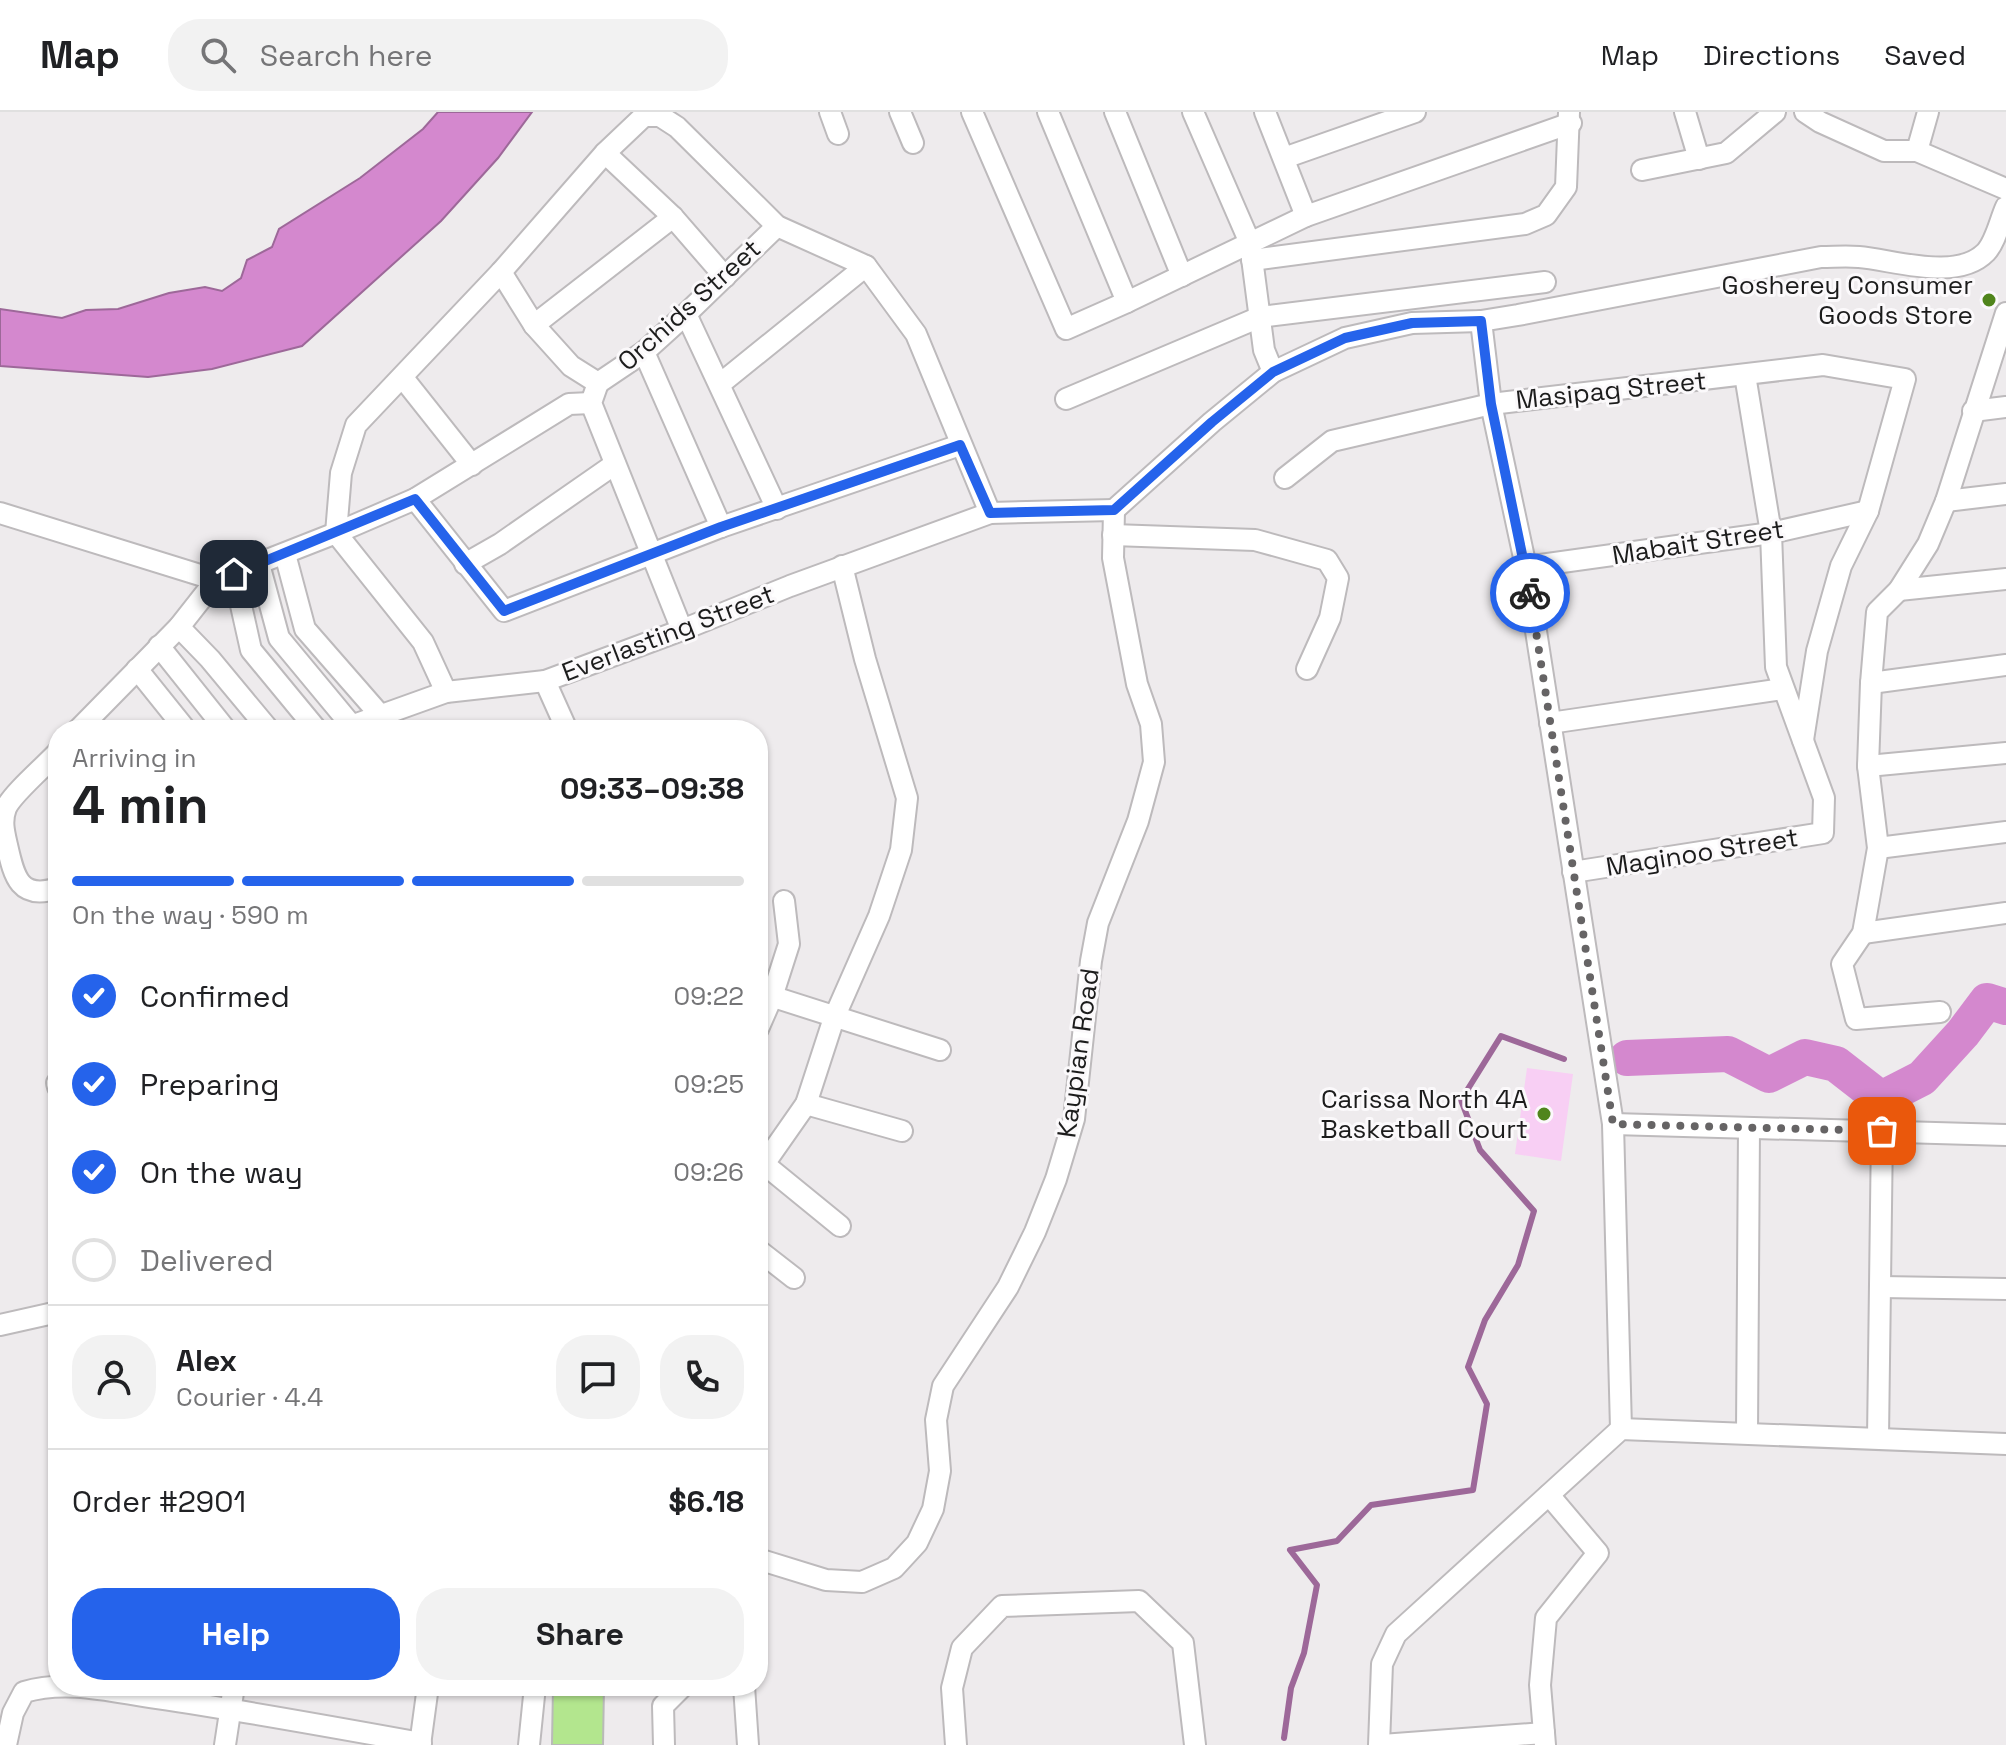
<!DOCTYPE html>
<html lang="en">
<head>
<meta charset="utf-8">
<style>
  :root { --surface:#fff; --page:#f2f2f2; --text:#202124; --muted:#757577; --line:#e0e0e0; --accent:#2563eb }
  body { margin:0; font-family:"Space Grotesk",sans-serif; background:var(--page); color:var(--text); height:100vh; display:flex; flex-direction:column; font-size:30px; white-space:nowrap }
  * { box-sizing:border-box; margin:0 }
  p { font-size:26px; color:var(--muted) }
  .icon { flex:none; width:44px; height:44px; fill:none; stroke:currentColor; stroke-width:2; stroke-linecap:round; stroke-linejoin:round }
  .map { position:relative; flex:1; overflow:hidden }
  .sheet { position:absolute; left:48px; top:608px; width:720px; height:976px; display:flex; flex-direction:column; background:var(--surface); border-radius:32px; box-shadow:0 2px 6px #0004 }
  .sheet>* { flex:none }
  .pin { position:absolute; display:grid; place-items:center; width:68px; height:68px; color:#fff; margin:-34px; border-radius:16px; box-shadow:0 4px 12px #0006 }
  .courier { position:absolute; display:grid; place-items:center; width:80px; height:80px; margin:-40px; border:6px solid #2563eb; border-radius:50%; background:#fff; color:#222; box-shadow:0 2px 10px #0007 }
  .summary em { font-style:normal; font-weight:700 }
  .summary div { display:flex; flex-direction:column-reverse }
  .summary { display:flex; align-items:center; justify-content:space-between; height:136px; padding:0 24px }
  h1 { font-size:52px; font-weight:700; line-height:60px }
  .bar { display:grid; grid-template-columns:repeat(4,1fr); gap:12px 8px; align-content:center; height:96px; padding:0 24px }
  .bar i { height:10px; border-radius:6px; background:var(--line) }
  .bar .active { background:var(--accent) }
  .bar p { grid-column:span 4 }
  .line { display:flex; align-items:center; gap:20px; padding:0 24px; border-top:2px solid var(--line) }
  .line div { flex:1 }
  .round { display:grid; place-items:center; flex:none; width:84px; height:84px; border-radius:32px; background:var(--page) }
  ol { padding:0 24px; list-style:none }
  li { display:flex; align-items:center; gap:24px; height:88px }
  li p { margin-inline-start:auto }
  li .icon { padding:8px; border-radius:50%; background:var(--accent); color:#fff; stroke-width:4 }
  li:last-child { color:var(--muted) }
  li i { width:44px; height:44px; border:4px solid var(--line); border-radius:50% }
  .button { display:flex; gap:16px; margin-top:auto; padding:16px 24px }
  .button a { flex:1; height:92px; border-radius:32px; background:var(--accent); color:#fff; font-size:32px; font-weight:700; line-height:92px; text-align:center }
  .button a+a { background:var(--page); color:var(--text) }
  header { display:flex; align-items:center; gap:48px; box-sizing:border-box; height:112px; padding:0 40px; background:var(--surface); border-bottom:2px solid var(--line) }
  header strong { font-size:38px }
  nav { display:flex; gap:44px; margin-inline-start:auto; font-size:28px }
  .search { width:560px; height:72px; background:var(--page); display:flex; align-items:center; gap:20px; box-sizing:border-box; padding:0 28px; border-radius:32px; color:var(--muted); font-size:30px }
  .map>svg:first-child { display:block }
  .green { fill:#f8cff4 }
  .water { fill:#d488ce; stroke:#9d6899; stroke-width:2 }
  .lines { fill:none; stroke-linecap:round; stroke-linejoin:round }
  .stream { stroke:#9d6899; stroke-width:6 }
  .river { stroke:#d488ce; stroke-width:36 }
  .building { fill:#b3e68e; stroke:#b9bab8; stroke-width:2 }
  .minor-casing { stroke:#bdbabc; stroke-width:24 }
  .minor { stroke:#fff; stroke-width:20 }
  .done { stroke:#666465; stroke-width:8; stroke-dasharray:0 14.4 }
  .route { stroke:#2563eb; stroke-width:10 }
  .poi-dot { fill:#50851c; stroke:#fbf9fb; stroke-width:3 }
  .labels { text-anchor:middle; stroke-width:6; stroke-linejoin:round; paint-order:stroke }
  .poi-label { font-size:26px; fill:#1c1c1c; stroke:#fbf9fb; text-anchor:end }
  .street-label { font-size:26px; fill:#1c1c1c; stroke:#fbf9fb }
</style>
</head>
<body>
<header>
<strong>Map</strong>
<div class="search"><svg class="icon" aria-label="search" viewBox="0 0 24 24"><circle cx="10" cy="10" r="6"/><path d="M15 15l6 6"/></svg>Search here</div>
<nav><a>Map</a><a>Directions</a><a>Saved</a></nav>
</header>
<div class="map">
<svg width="2006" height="1633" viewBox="0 0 2006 1633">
  <rect width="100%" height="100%" fill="#eeebed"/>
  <path class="green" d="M1527,956l46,6 -12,87 -46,-7z"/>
  <path class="water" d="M438,0h94l-34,46 -57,63 -139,125 -90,23 -64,8 -148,-11v-57l62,9 24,-8 32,-1 51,-16 36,-6 17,4 19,-13 6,-18 25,-13 7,-18 81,-51 63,-49z"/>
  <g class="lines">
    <path class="stream" d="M1284,1626l7,-50 13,-35 13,-68 -27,-35 47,-9 34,-36 102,-15 14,-86 -19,-37 17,-47 33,-55 16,-54 -54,-61 -19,-50 40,-64 63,23"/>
    <path class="river" d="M1627,946l101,-4 41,21 36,-18 31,7 45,35 41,-21 41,-45 24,-32 19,6"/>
  </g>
  <path class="building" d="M553,1574h51l-1,59h-51z"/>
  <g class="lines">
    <defs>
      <g id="minor">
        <path d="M830,0l8,22"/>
        <path d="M900,0l13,31"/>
        <path d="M972,0l94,217 61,-27 179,-86 265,-93"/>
        <path d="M1048,0l79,190"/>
        <path d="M1115,0l67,164"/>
        <path d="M1193,0l57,131 14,107 9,22"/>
        <path d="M1265,0l41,104"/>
        <path d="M1685,0l14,47"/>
        <path d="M1805,0l15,10 64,29h33l89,38"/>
        <path d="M1917,39l11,-39"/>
        <path d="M605,41l68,64 52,60"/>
        <path d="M1284,46l131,-46"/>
        <path d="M1642,58l84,-17 49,-41"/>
        <path d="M1252,148l273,-36 21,-9 20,-28 3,-75"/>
        <path d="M501,160l33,53 37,41 27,17"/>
        <path d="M686,202l91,195"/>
        <path d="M1481,209l10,83 35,163 87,557 8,305"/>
        <path d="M534,213l139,-108"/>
        <path d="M644,240l77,175"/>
        <path d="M403,266l69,87"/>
        <path d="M598,271l-7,20 91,227"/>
        <path d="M598,271l46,-31 42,-38 91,-88"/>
        <path d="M720,272l146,-118"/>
        <path d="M1066,287l194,-82 285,-35"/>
        <path d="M1973,299l33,-4"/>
        <path d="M1285,366l47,-37 159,-37 332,-39 82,14 -37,132 -27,55 -24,85 -14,89"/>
        <path d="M415,387l89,112 217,-84 239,-82"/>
        <path d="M1946,389l60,-7"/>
        <path d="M1114,398l98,-88 61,-50 72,-34 67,-15 69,-2 37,-6 303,-58c13,0 25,-1 38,0 35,3 98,25 127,-5 10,-11 14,-32 20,-45"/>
        <path d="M0,401l216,67"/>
        <path d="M1113,423l142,5 72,20 11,18 -8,40 -23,51"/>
        <path d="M285,442l20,75 76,87"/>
        <path d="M259,452l20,74 73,88"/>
        <path d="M465,452l35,-20 115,-80"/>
        <path d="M1526,455l245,-34 97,-22"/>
        <path d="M234,462l17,76 66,80"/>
        <path d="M1899,478l107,-11"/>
        <path d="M179,515l31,32 59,71"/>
        <path d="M159,534l67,84"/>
        <path d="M137,557l49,61"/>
        <path d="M545,569l22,49"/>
        <path d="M1871,571l135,-18"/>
        <path d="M446,580l-23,-50 -87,-109 5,-60 15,-48 145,-153 104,-119 39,-37h16l17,11 100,99 89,40 50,68 74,179"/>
        <path d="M1550,611l233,-34"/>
        <path d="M78,618l101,-103 37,-47 120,-47 79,-34 154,-95 22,-1"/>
        <path d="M340,618l106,-38 99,-11 137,-51 108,-44 200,-73 124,-3"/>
        <path d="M58,640c-12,13 -46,42 -52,56 -5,13 -2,24 1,37 7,31 12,56 51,43"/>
        <path d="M1868,654l138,-13"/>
        <path d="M1878,736l128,-16"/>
        <path d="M1573,760l250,-39 1,-35 -48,-131 -5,-134 -26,-158"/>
        <path d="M1863,821l143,-20"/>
        <path d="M758,880l182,58"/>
        <path d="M1940,900l-84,7 -14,-55 21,-31 15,-85 -10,-82 3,-83 6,-71 22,-22 29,-46 18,-43 60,-188"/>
        <path d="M758,917l14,-32 17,-53 -5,-43"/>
        <path d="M57,971l1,4"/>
        <path d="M806,992l96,27"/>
        <path d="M1613,1012l393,11"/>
        <path d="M764,1052l76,62"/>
        <path d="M758,1057l6,-5 42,-60 28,-86 45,-102 22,-66 6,-52 -42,-139 -23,-93"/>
        <path d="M758,1138l36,28"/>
        <path d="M1881,1175l125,2"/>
        <path d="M0,1213l58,-13"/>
        <path d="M1747,1321l2,-305"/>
        <path d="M1878,1326l4,-307"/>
        <path d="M758,1447l68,21 36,2 32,-14 23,-25 16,-34 7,-38 -4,-51 7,-34 65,-99 27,-55 21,-53 18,-60 17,-158 7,-38 40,-102 16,-59 -3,-38 -14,-40 -24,-126 1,-48"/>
        <path d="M744,1574l4,59"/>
        <path d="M6,1633l7,-32 11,-21c43,-13 89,0 133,6 88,13 176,29 264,45"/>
        <path d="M225,1633l9,-59"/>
        <path d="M420,1633l8,-59"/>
        <path d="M529,1633l6,-59"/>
        <path d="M664,1633l-1,-39 20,-20"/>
        <path d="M956,1633l-4,-57 10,-40 40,-42 137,-5 44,42 12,102"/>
        <path d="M1379,1633l3,-81 14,-30 225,-205 385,15"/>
        <path d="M1382,1633l162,-12"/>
        <path d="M1545,1633l-5,-60 6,-67 52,-65 -49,-58"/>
      </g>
    </defs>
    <use href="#minor" class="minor-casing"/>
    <use href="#minor" class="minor"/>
  </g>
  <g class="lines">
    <path class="done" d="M1530,481l83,531 269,7"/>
    <path class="route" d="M234,462l181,-75 89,112 217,-84 239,-82 30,68 124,-3 98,-88 61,-50 72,-34 67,-15 69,-2 10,83 39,189"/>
  </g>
  <g class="poi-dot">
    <circle cx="1989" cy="188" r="8"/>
    <circle cx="1544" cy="1002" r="8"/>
  </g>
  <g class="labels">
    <g class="poi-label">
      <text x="1973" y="182">Gosherey Consumer<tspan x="1973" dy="30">Goods Store</tspan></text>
      <text x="1528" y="996">Carissa North 4A<tspan x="1528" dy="30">Basketball Court</tspan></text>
    </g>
    <g class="street-label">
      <text transform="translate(689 193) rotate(-42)" y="9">Orchids Street</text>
      <text transform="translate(1611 278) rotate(-6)" y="9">Masipag Street</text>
      <text transform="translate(1698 430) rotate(-9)" y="9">Mabait Street</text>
      <text transform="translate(668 521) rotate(-21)" y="9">Everlasting Street</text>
      <text transform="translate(1702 740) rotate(-9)" y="9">Maginoo Street</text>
      <text transform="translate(1078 941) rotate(-82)" y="9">Kaypian Road</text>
    </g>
  </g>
</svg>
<div class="pin" style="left:1882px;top:1019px;background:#ea580c"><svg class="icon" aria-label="bag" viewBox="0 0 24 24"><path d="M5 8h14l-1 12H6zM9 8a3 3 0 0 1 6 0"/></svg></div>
<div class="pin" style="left:234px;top:462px;background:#1f2937"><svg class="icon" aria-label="home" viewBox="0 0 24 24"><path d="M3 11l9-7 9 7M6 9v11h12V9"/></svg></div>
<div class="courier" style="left:1530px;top:481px"><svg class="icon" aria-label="bike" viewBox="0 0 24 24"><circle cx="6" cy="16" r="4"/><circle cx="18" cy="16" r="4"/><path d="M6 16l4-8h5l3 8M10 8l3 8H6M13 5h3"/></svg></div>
<section class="sheet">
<div class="summary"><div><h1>4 min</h1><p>Arriving in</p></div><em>09:33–09:38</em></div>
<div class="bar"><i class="active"></i><i class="active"></i><i class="active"></i><i></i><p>On the way · 590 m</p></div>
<ol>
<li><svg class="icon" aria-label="check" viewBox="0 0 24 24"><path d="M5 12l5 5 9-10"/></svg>Confirmed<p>09:22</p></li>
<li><svg class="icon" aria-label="check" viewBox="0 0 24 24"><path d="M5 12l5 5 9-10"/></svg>Preparing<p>09:25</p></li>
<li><svg class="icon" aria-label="check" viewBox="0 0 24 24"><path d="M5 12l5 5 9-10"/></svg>On the way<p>09:26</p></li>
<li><i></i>Delivered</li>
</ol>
<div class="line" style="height:144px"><a class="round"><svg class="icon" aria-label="person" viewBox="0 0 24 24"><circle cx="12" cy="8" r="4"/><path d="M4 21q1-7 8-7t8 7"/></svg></a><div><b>Alex</b><p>Courier · 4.4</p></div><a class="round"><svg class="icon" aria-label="chat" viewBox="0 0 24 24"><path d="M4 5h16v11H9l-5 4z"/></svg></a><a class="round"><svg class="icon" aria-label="phone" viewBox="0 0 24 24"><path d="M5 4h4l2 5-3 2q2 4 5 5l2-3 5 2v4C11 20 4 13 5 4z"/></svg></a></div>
<div class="line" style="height:104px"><div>Order #2901</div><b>$6.18</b></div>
<div class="button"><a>Help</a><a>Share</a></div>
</section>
</div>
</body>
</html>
